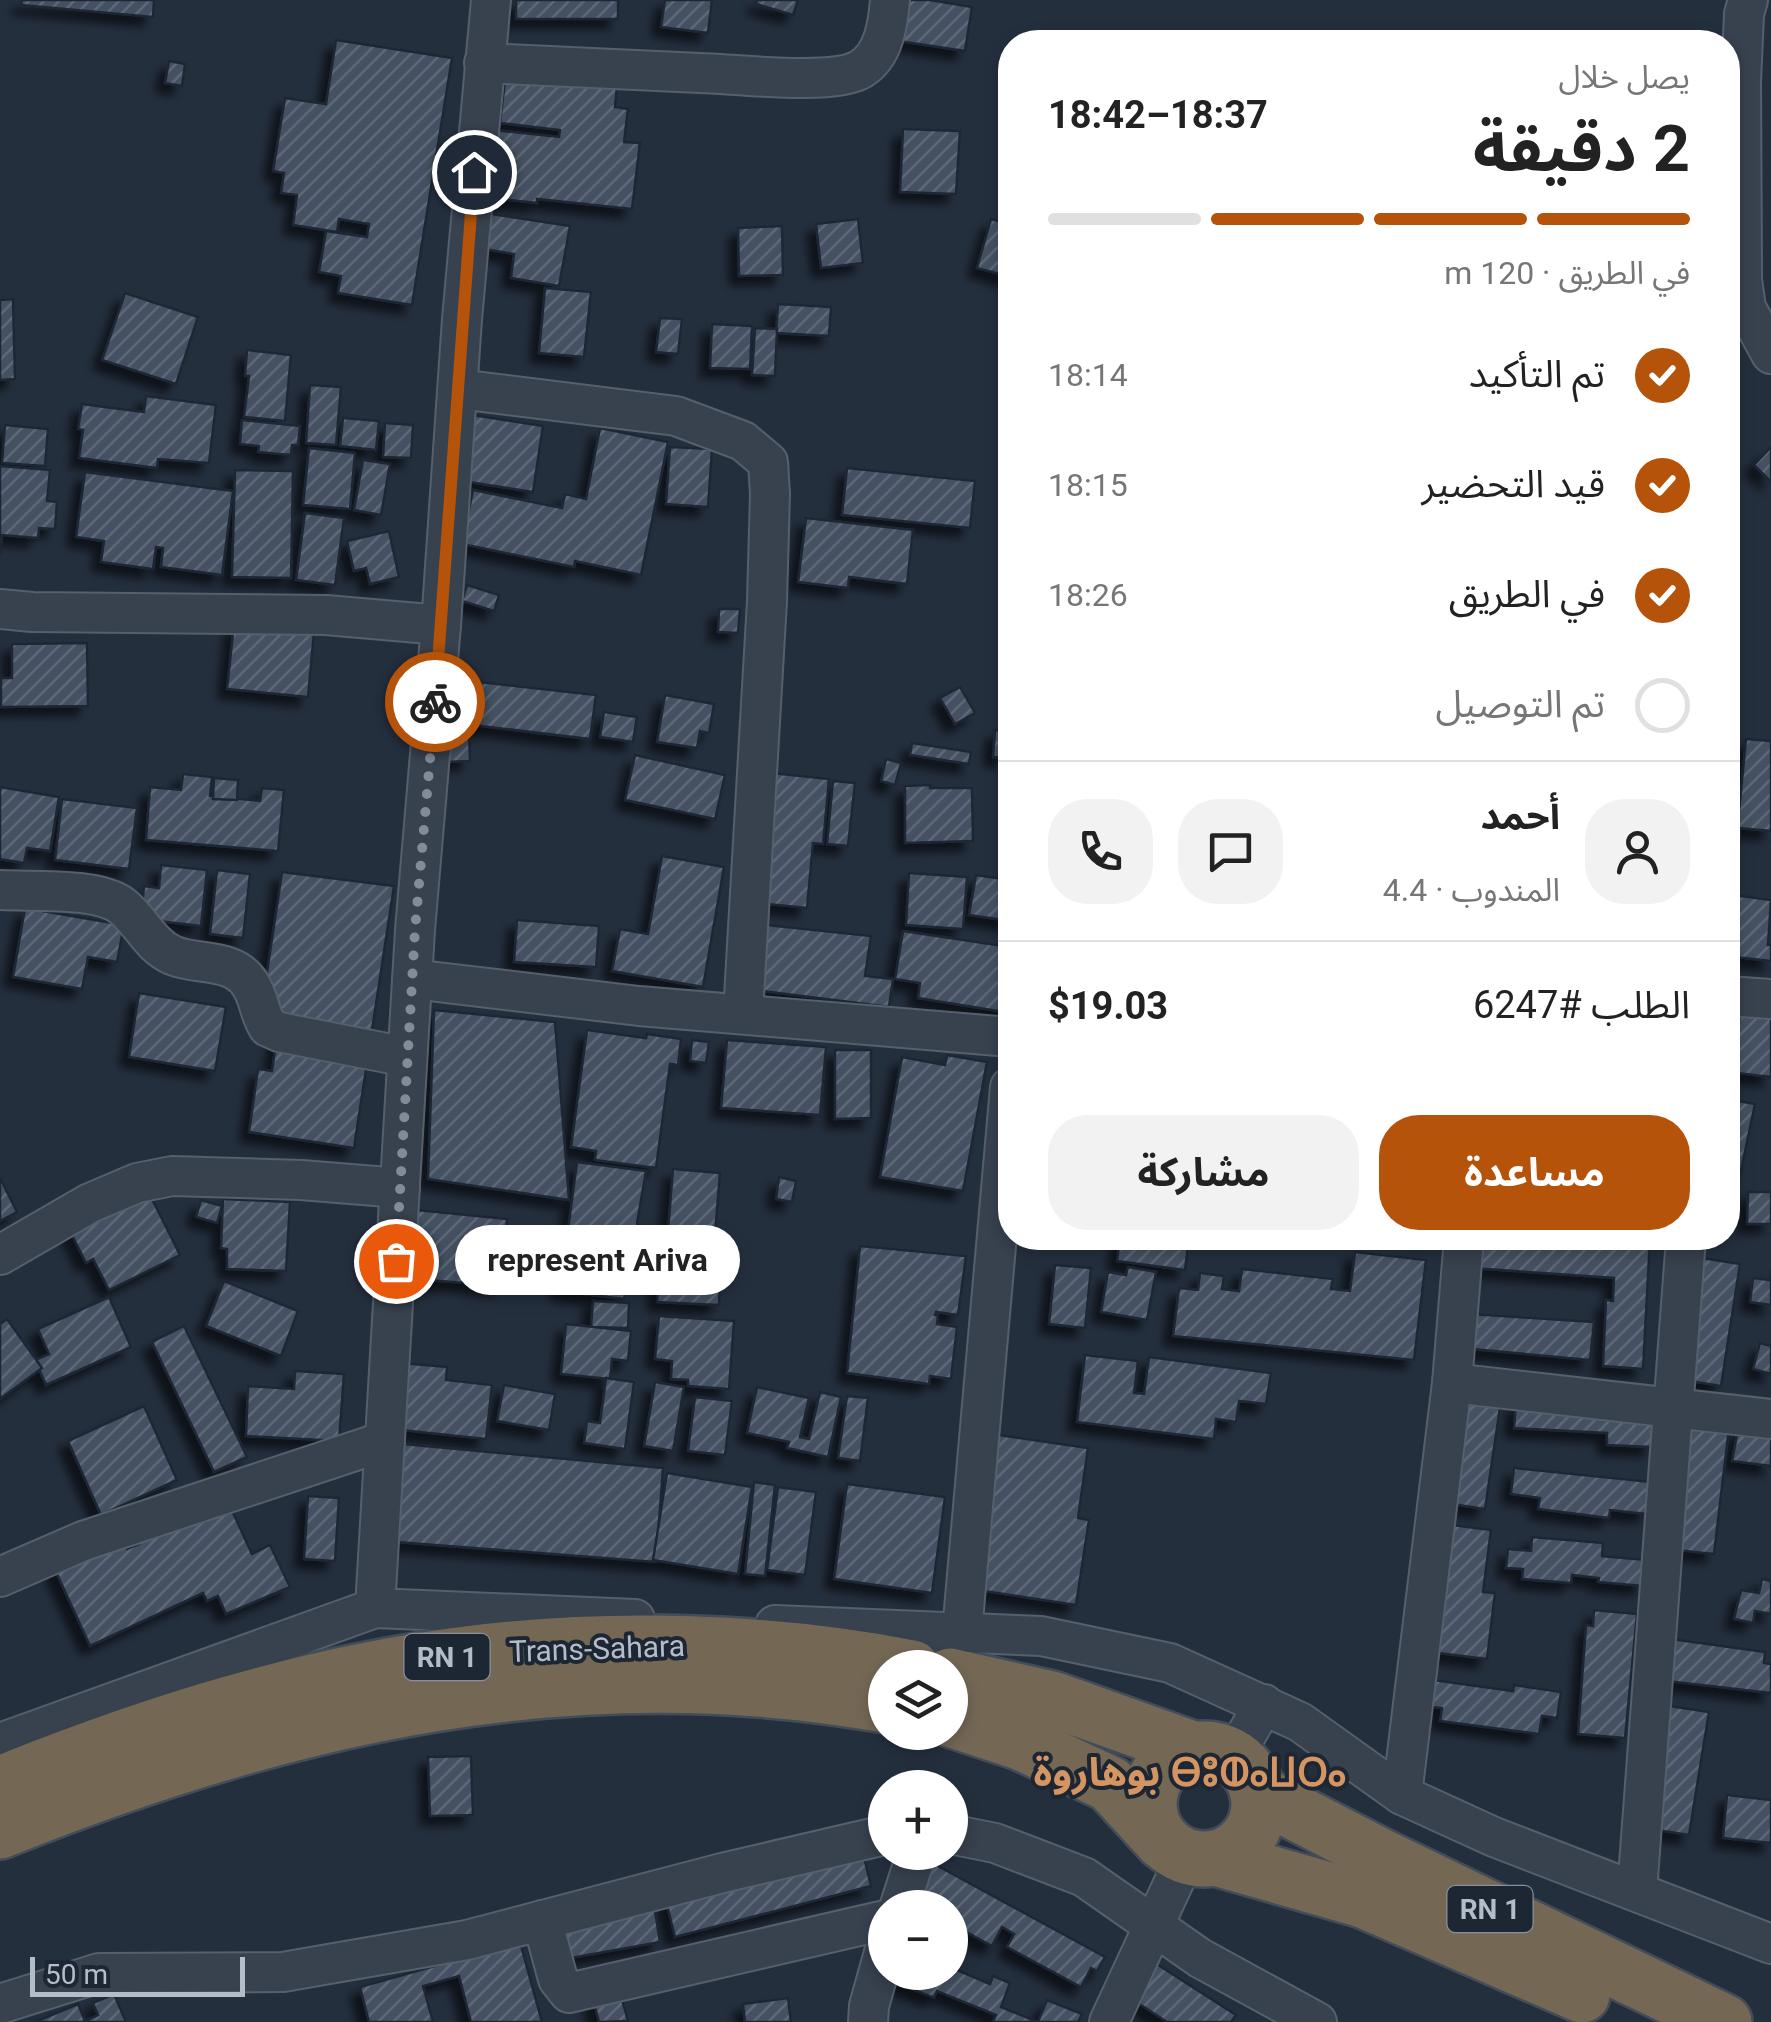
<!DOCTYPE html>
<html lang="ar">
<head>
<meta charset="utf-8">
<style>
  :root { --surface:#fff; --page:#f2f2f2; --text:#222; --muted:#767676; --line:#e0e0e0; --accent:#b45309 }
  body { margin:0; font-family:Roboto,"Noto Sans Arabic","Noto Sans Tifinagh",sans-serif; background:var(--page); color:var(--text); direction:rtl; height:100vh; display:flex; flex-direction:column; font-size:38px; white-space:nowrap }
  * { box-sizing:border-box; margin:0 }
  p { font-size:32px; color:var(--muted) }
  .icon { flex:none; width:55px; height:55px; fill:none; stroke:currentColor; stroke-width:2; stroke-linecap:round; stroke-linejoin:round }
  .map { position:relative; flex:1; overflow:hidden; direction:ltr }
  .drawer { position:absolute; left:998px; top:30px; width:742px; height:1220px; display:flex; flex-direction:column; background:var(--surface); border-radius:40px; box-shadow:0 5px 15px #0003; direction:rtl }
  .drawer>* { flex:none }
  .tools { position:absolute; left:868px; top:1650px; display:grid; gap:20px }
  .tools a { display:grid; place-items:center; width:100px; height:100px; border-radius:50%; background:var(--surface); box-shadow:0 5px 15px #0003; font-size:50px }
  .scale { position:absolute; left:30px; bottom:25px; width:215px; box-sizing:border-box; padding-left:10px; border:5px solid #b4bcc9; border-top:0; font-size:28px; line-height:35px; white-space:nowrap; color:#b4bcc9; -webkit-text-stroke:8px #1d2633; paint-order:stroke }
  .pin { position:absolute; display:grid; place-items:center; width:85px; height:85px; color:#fff; margin:-42px; border:5px solid #fff; border-radius:50%; box-shadow:0 2px 10px #0007 }
  .courier { position:absolute; display:grid; place-items:center; width:100px; height:100px; margin:-50px; border:8px solid #b45309; border-radius:50%; background:#fff; color:#222; box-shadow:0 2px 12px #0007 }
  .bubble { position:absolute; height:70px; border-radius:35px; background:var(--surface); box-shadow:0 5px 15px #0003; font-size:32px; font-weight:700; line-height:70px; text-align:center; direction:rtl }
  .summary em { font-style:normal; font-weight:700 }
  .summary div { display:flex; flex-direction:column-reverse }
  .summary { display:flex; align-items:center; justify-content:space-between; height:170px; padding:0 50px }
  h1 { font-size:65px; font-weight:700; line-height:75px }
  .bar { display:grid; grid-template-columns:repeat(4,1fr); gap:15px 10px; align-content:center; height:120px; padding:0 50px }
  .bar i { height:12px; border-radius:8px; background:var(--line) }
  .bar .active { background:var(--accent) }
  .bar p { grid-column:span 4 }
  .line { display:flex; align-items:center; gap:25px; padding:0 50px; border-top:2px solid var(--line) }
  .line div { flex:1 }
  .round { display:grid; place-items:center; flex:none; width:105px; height:105px; border-radius:40px; background:var(--page) }
  ol { padding:0 50px; list-style:none }
  li { display:flex; align-items:center; gap:30px; height:110px }
  li p { margin-inline-start:auto }
  li .icon { padding:10px; border-radius:50%; background:var(--accent); color:#fff; stroke-width:4 }
  li:last-child { color:var(--muted) }
  li i { width:55px; height:55px; border:5px solid var(--line); border-radius:50% }
  .primary-button { display:flex; gap:20px; margin-top:auto; padding:20px 50px }
  .primary-button a { flex:1; height:115px; border-radius:40px; background:var(--accent); color:#fff; font-size:40px; font-weight:700; line-height:115px; text-align:center }
  .primary-button a+a { background:var(--page); color:var(--text) }
  .map>svg:first-child { display:block }
  .building { fill:url(#building-hatch); stroke:#1f2835; stroke-width:2.5; filter:url(#shadow) }
  .lines { fill:none; stroke-linecap:round; stroke-linejoin:round }
  .minor-casing { stroke:#565f6c; stroke-width:42 }
  .highway-casing { stroke:#434c59; stroke-width:60 }
  .minor { stroke:#38414e; stroke-width:38 }
  .highway { stroke:#746855; stroke-width:55 }
  .done { stroke:#828b98; stroke-width:10; stroke-dasharray:0 18 }
  .route { stroke:#b45309; stroke-width:12 }
  .labels { text-anchor:middle; stroke-width:8; stroke-linejoin:round; paint-order:stroke }
  .shield { fill:#1d2633; stroke:#878f9c; stroke-width:2.5 }
  .shield-label { font-size:28px; font-weight:bold; fill:#b4bcc9 }
  .street-label { font-size:30px; fill:#b4bcc9; stroke:#1d2633 }
  .district-label { font-size:40px; font-weight:bold; fill:#d59563; stroke:#1d2633 }
</style>
</head>
<body>
<div class="map">
<svg width="1771" height="2022" viewBox="0 0 1771 2022">
  <defs>
    <pattern id="building-hatch" width="6" height="6" patternUnits="userSpaceOnUse" patternTransform="scale(2.5)"><rect width="6" height="6" fill="#455162"/><path d="M-1 1l2-2M0 6l6-6M5 7l2-2" fill="none" stroke="#5d6877"/></pattern>
    <filter id="shadow"><feDropShadow dx="-9" dy="9" stdDeviation="5" flood-color="#0009"/></filter>
  </defs>
  <rect width="100%" height="100%" fill="#242f3e"/>
  <g class="building">
    <path d="M22,0h132l-1,17 -132,-12z"/>
    <rect x="516" y="0" width="102" height="19"/>
    <path d="M665,0h47l-4,33 -47,-6z"/>
    <path d="M757,0h41l-5,15 -37,-11z"/>
    <path d="M899,0h31l42,7 -7,44 -73,-11z"/>
    <path d="M336,40l116,18 -40,247 -74,-12 3,-17 -22,-4 7,-41 41,6 2,-13 -30,-5 -2,13 -44,-7 4,-30 -16,-2 3,-20 -11,-2 12,-73 41,6z"/>
    <path d="M169,61l16,3 -3,22 -17,-3z"/>
    <path d="M506,72l111,14 -2,21 13,2 -4,33 16,1 -8,66 -95,-10v4l-53,-6 -10,-69 85,9 1,-7 -60,-7z"/>
    <path d="M903,129l57,2 -4,63 -56,-2z"/>
    <path d="M479,212l91,14 -11,60 -48,-8 3,-24 -41,-7z"/>
    <path d="M858,219l5,44 -42,5 -5,-44z"/>
    <path d="M991,219l19,5v53l-33,-9z"/>
    <path d="M782,226l1,49 -44,1 -1,-48z"/>
    <path d="M545,288l46,4 -7,65 -45,-4z"/>
    <path d="M125,293l73,24 -22,67 -74,-24z"/>
    <path d="M13,299l2,80 -15,1v-80z"/>
    <path d="M778,304l53,3 -2,29 -53,-3z"/>
    <path d="M660,318l22,1 -4,35 -22,-2z"/>
    <path d="M712,324l40,2 -2,43 -40,-1z"/>
    <path d="M755,328l22,1 -2,47 -23,-1z"/>
    <path d="M247,350l44,5 -6,66 -41,-4 5,-41h-4z"/>
    <path d="M310,385l31,2 -5,58 -30,-2z"/>
    <path d="M146,396l70,9 -7,58 -51,-4 -1,9 -78,-10 4,-28 -5,-1 4,-25 62,8z"/>
    <path d="M466,414l77,12 -10,66 -77,-12z"/>
    <path d="M343,418l36,3 -3,29 -36,-4z"/>
    <path d="M242,420l58,6 -2,19h-6l-1,10 -33,-3 1,-6 -19,-2z"/>
    <path d="M385,423l28,2 -2,33 -28,-1z"/>
    <path d="M5,425l43,4 -3,37 -43,-3z"/>
    <path d="M600,428l68,14 -27,133 -66,-14 -1,6 -112,-23 11,-54 89,18 3,-14 21,5z"/>
    <path d="M670,447l42,2 -4,58 -42,-3z"/>
    <path d="M1771,447v35l-17,-17z"/>
    <path d="M309,448l46,5 -5,56 -47,-4z"/>
    <path d="M363,460l27,4 -9,51 -27,-5z"/>
    <path d="M0,466l50,4 -3,31 10,1 -2,27 -16,-1 -1,10 -36,-3 -2,19z"/>
    <path d="M847,468l128,13 -5,47 -128,-13z"/>
    <path d="M235,470l58,1 -2,107 -59,-1z"/>
    <path d="M85,472l148,19 -11,84 -61,-8 2,-19 -7,-1 -3,22 -52,-7 3,-21 -28,-4z"/>
    <path d="M305,513l39,5 -9,67 -39,-5z"/>
    <path d="M806,518l107,12 -6,54 -58,-7 -1,11 -50,-6z"/>
    <path d="M389,531l10,46 -29,7 -4,-16 -12,3 -7,-30z"/>
    <path d="M467,585l32,10 -5,16 -32,-10z"/>
    <path d="M719,609h21l-2,24 -20,-1z"/>
    <path d="M234,624l80,8 -6,65 -81,-8z"/>
    <path d="M87,643l1,63 -87,1v-29h11v-34z"/>
    <path d="M461,680l135,15 -6,44 -134,-16z"/>
    <path d="M960,687l15,26 -20,11 -15,-26z"/>
    <path d="M665,695l49,9 -5,29 -9,-2 -3,17 -40,-6z"/>
    <path d="M604,712l33,5 -4,25 -33,-5z"/>
    <path d="M995,730l14,1 -3,27 -13,-1z"/>
    <path d="M469,731l1,30 -26,1 -1,-30z"/>
    <path d="M1746,739l25,2v90l-31,-3 -2,25 -10,-1v-32l10,1z"/>
    <path d="M912,743l59,9 -2,12 -59,-9z"/>
    <path d="M635,755l90,20 -10,44 -90,-19z"/>
    <path d="M886,759l15,4 -6,22 -14,-4z"/>
    <path d="M772,773l57,6 -6,65 -10,-1 -6,65 -49,-5z"/>
    <path d="M183,774l29,3 -2,19 50,5 2,-13 22,2 -6,61 -132,-11 4,-53 31,3z"/>
    <path d="M214,778l24,2 -1,20 -24,-1z"/>
    <path d="M833,781l22,2 -7,63 -21,-2z"/>
    <path d="M930,785v3h42l1,53 -68,2v-57z"/>
    <path d="M0,787l59,10 -9,54 -23,-3 -3,15 -24,-4z"/>
    <path d="M62,799l75,9 -8,61 -74,-9z"/>
    <path d="M662,856l62,11 -21,120 -91,-16 8,-42 28,5z"/>
    <path d="M161,865l46,5 -6,56 -60,-7 3,-33 15,2z"/>
    <path d="M217,870l33,4 -7,64 -33,-4z"/>
    <path d="M282,872l112,14 -40,262 -105,-16 9,-63 14,2 9,-62 -19,-3z"/>
    <path d="M909,873l58,4 -4,52 -57,-4z"/>
    <path d="M976,875l34,5v41l-41,-6z"/>
    <path d="M1733,895l38,5 -3,45h3v16l-36,-4 3,-22 -10,-1z"/>
    <path d="M25,908l99,17 -7,37 -29,-5 -6,32 -69,-12z"/>
    <path d="M517,920l82,6 -3,41 -82,-5z"/>
    <path d="M757,924l114,12 -6,40 28,3 -4,28 -141,-18z"/>
    <path d="M903,931l107,16v66l-92,-15 2,-15 -25,-4z"/>
    <path d="M139,993l87,14 -11,64 -86,-14z"/>
    <path d="M434,1010l121,12 14,178 -141,-21z"/>
    <path d="M1740,1013l31,3v61l-43,-5v-31l9,1z"/>
    <path d="M587,1030l59,8 1,-4 34,5 -3,26 -8,-1 -14,104 -61,-8 1,-9 -25,-4z"/>
    <path d="M692,1040l17,2 -3,21 -16,-2z"/>
    <path d="M727,1040l99,7 -6,68 -99,-7z"/>
    <path d="M835,1050h36v68l-36,1z"/>
    <path d="M947,1055l40,7 -24,129 -83,-14 22,-120 43,8z"/>
    <path d="M1728,1099l27,5 -27,128z"/>
    <path d="M577,1162l69,9 -22,128 -64,-8z"/>
    <path d="M673,1169l47,4 -5,61 -47,-3z"/>
    <path d="M779,1177l17,4 -4,21 -16,-3z"/>
    <path d="M0,1178l17,34 -17,9z"/>
    <path d="M1748,1192h23v32h-24z"/>
    <path d="M149,1193l31,62 -71,35 -16,-31 -7,4 -18,-36z"/>
    <path d="M223,1199l67,3 -4,69 -59,-2v-20l-6,-1z"/>
    <path d="M201,1200l21,6 -5,17 -21,-6z"/>
    <path d="M417,1210l90,9 -4,67 -89,-7z"/>
    <path d="M660,1237l62,3 -3,65 -62,-3z"/>
    <path d="M1120,1238h69l-4,32 -68,-9z"/>
    <path d="M1458,1238h104l-1,3 44,2v-5l45,1 -7,130 -40,-3 3,-66 7,1 1,-23 -157,-11z"/>
    <path d="M860,1246l106,10 -8,59 -22,-3 -1,3h3l-1,9 20,3 -6,52 -21,-3 -1,8 -82,-11z"/>
    <path d="M1355,1252l71,8 -12,100 -241,-24 6,-48 19,2 2,-17 24,3 -2,13 17,2 3,-22 91,10 -2,10 19,2z"/>
    <path d="M1702,1258l38,6 -19,122 -31,-5z"/>
    <path d="M1055,1265l36,3 -6,60 -36,-4z"/>
    <path d="M1128,1267l28,5 -9,48 -46,-8 7,-40 18,3z"/>
    <path d="M1771,1269v36l-21,-3 3,-24 17,2z"/>
    <path d="M224,1281l74,30 -17,45 -75,-30z"/>
    <path d="M109,1297l22,50 -85,38 -11,-25 14,-6 -11,-25z"/>
    <path d="M593,1301l36,2 -1,25 -37,-1z"/>
    <path d="M1455,1313l139,9 -4,38 -139,-13z"/>
    <path d="M659,1316l75,5 -5,68 -41,-3v-6l-17,-1 1,-18 -17,-2z"/>
    <path d="M7,1319l35,49 -42,31v-75z"/>
    <path d="M566,1324l65,7 -3,30 -16,-2 -2,20 -49,-5z"/>
    <path d="M184,1326l63,131 -33,15 -62,-130z"/>
    <path d="M1760,1343l11,3v28l-18,-5z"/>
    <path d="M1085,1355l53,6 -4,32 10,1 5,-37 122,16 -5,31 -27,-3 -3,21 -20,-3 -2,20 -137,-17z"/>
    <path d="M390,1362l57,5 -1,13 46,5 -6,54 -104,-11z"/>
    <path d="M295,1371l49,3 -5,67 -93,-5 2,-50 46,3z"/>
    <path d="M606,1378l28,4 -9,67 -41,-6 3,-22 13,2z"/>
    <path d="M1464,1381l39,6 -18,122 -33,-5z"/>
    <path d="M655,1382l29,5 -11,64 -29,-5z"/>
    <path d="M504,1385l51,9 -6,36 -52,-9z"/>
    <path d="M757,1387l52,11 -9,39 9,2 11,-47 21,5 -13,60 -41,-9 2,-6 -42,-9z"/>
    <path d="M847,1396l21,2 -8,63 -22,-3z"/>
    <path d="M695,1397l37,4 -7,54 -37,-4z"/>
    <path d="M1516,1402l138,11 -2,34 -45,-2v-12l-93,-5z"/>
    <path d="M144,1406l33,74 -76,35 -33,-74z"/>
    <path d="M1686,1414l44,5 -16,135 -38,-4z"/>
    <path d="M1771,1421v45l-39,-5 6,-31z"/>
    <path d="M999,1435l89,13 -10,70 11,2 -13,85 -105,-16z"/>
    <path d="M403,1444l260,24 -7,94 -259,-20z"/>
    <path d="M1514,1468l137,14 -4,32 -37,-4 -1,8 -71,-9 2,-11 -29,-4z"/>
    <path d="M667,1473l85,14 -14,87 -85,-14z"/>
    <path d="M754,1482l21,3 -10,91 -20,-2z"/>
    <path d="M847,1484l98,13 -13,96 -98,-14z"/>
    <path d="M778,1487l38,5 -11,83 -38,-5z"/>
    <path d="M224,1493l28,61 18,-9 20,42 -64,27 -8,-18 -11,5 -4,-8 -113,53 -39,-85 67,-32 9,20 12,-5 -4,-10z"/>
    <path d="M308,1496l31,2 -4,63 -31,-2z"/>
    <path d="M1452,1525l39,5 -8,62 12,1 -8,66 -57,-7z"/>
    <path d="M1532,1537l71,6 -1,13 44,4 -3,26 -45,-4 1,-4 -27,-3 -1,8 -49,-4 1,-10 -17,-1 2,-19 23,2z"/>
    <path d="M1762,1579l9,2v33l-16,-3 -2,12 -19,-4 7,-29 18,3z"/>
    <path d="M1594,1610l43,4 -12,124 -47,-4 8,-109 7,1z"/>
    <path d="M1664,1638l101,14 -1,11 7,1v29l-113,-13z"/>
    <path d="M1426,1679l87,12 1,-6 47,7 -4,26 -15,-2 -3,18 -99,-13 2,-13 -20,-2z"/>
    <path d="M1669,1706l40,6 -20,123 -32,-5z"/>
    <path d="M471,1756l2,59 -43,1 -2,-59z"/>
    <path d="M1727,1795l44,5v43l-48,-5z"/>
    <path d="M861,1845l10,41 -196,51 -10,-40z"/>
    <path d="M927,1860l178,97 -8,14 -6,-3 -10,19 -74,-40 7,-13 -12,-7 -10,19 -42,-23v-15h-29l-6,-4z"/>
    <path d="M653,1899l7,43 -106,19 -6,-31z"/>
    <path d="M520,1942l22,80h-71l-12,-46 -36,10 10,36h-64l-9,-35z"/>
    <path d="M1138,1952l98,63 -5,7h-64l-52,-34z"/>
    <path d="M950,1967l40,17 3,-8 17,7 -9,24 37,15h-45l3,-7 -59,-24 -3,7 -37,-15 4,-8 -6,-3h55z"/>
    <path d="M619,1989l9,32 -29,1 -7,-26z"/>
    <path d="M114,1994l12,28h-91l43,-18 7,17 13,-6 -5,-12z"/>
    <path d="M788,1998l3,24h-46l-2,-18z"/>
    <path d="M1047,2000l35,14 -4,8h-40z"/>
  </g>
  <g class="lines">
    <defs>
      <g id="minor">
        <path d="M491,0l-29,319 -21,306 -26,305 -40,678 260,11"/>
        <path d="M1748,0l-4,14 -3,67 1,199 4,28 25,46"/>
        <path d="M484,63c72,3 144,7 216,10 36,1 133,13 161,-4 23,-14 27,-45 29,-69"/>
        <path d="M458,389l218,27 67,25 25,21 2,32 -3,107 -24,413"/>
        <path d="M0,609l32,3 294,3 115,10"/>
        <path d="M0,890c32,2 97,-3 122,16 19,15 27,38 50,49 25,11 61,2 78,29 9,13 9,29 18,43l11,5 128,25"/>
        <path d="M412,979l227,27 371,31"/>
        <path d="M1728,996l43,3"/>
        <path d="M0,1255l90,-52 47,-20 35,-7 129,4 99,8"/>
        <path d="M1452,1383l319,36"/>
        <path d="M0,1577l83,-36 302,-100"/>
        <path d="M775,1625l266,11 129,27 130,59 102,73 92,42 277,107"/>
        <path d="M962,1632l48,-545"/>
        <path d="M0,1743l375,-135"/>
        <path d="M1233,1758l31,-54"/>
        <path d="M1402,1795l50,-412 12,-145"/>
        <path d="M950,1834l45,9 89,34 116,81 117,64"/>
        <path d="M1637,1891l49,-653"/>
        <path d="M899,1908l18,-56"/>
        <path d="M542,1920l16,59 11,14 316,-73"/>
        <path d="M0,2004l99,-31 184,-1 184,-32 255,-67 163,-38"/>
        <path d="M868,2022l1,-16 16,-57"/>
        <path d="M1109,2022l77,-166"/>
      </g>
      <g id="highway">
        <path d="M950,1676l102,23 143,51"/>
        <path d="M950,1719l70,23 90,42 53,58"/>
        <circle cx="1204" cy="1804" r="55"/>
        <path d="M0,1784c149,-60 306,-110 466,-130 143,-18 304,-14 446,14"/>
        <path d="M1258,1793l122,63 344,166"/>
        <path d="M0,1831c288,-116 575,-181 885,-126"/>
        <path d="M1216,1858l147,42 219,95"/>
      </g>
    </defs>
    <use href="#minor" class="minor-casing"/>
    <use href="#highway" class="highway-casing"/>
    <use href="#minor" class="minor"/>
    <use href="#highway" class="highway"/>
  </g>
  <g class="lines">
    <path class="done" d="M396,1261l19,-331 20,-228"/>
    <path class="route" d="M435,702l39,-530"/>
  </g>
  <g class="labels">
    <g class="shield">
      <rect x="404.5" y="1634" width="85" height="46" rx="8"/>
      <rect x="1447.5" y="1886" width="85" height="46" rx="8"/>
    </g>
    <g class="shield-label">
      <text x="447" y="1667">RN 1</text>
      <text x="1490" y="1919">RN 1</text>
    </g>
    <g class="street-label">
      <text transform="translate(597 1649) rotate(-2)" y="10">Trans-Sahara</text>
    </g>
    <g class="district-label">
      <text x="1190" y="1786">بوهاروة ⴱⵓⵀⴰⵡⵔⴰ</text>
    </g>
  </g>
</svg>
<div class="tools">
<a><svg class="icon" aria-label="layers" viewBox="0 0 24 24"><path d="M12 4l9 5-9 5-9-5zM3 14l9 5 9-5"/></svg></a>
<a>+</a>
<a>−</a>
</div>
<div class="scale">50 m</div>
<div class="pin" style="left:396px;top:1261px;background:#ea580c"><svg class="icon" aria-label="bag" viewBox="0 0 24 24"><path d="M5 8h14l-1 12H6zM9 8a3 3 0 0 1 6 0"/></svg></div>
<div class="pin" style="left:474px;top:172px;background:#1f2937"><svg class="icon" aria-label="home" viewBox="0 0 24 24"><path d="M3 11l9-7 9 7M6 9v11h12V9"/></svg></div>
<div class="courier" style="left:435px;top:702px"><svg class="icon" aria-label="bike" viewBox="0 0 24 24"><circle cx="6" cy="16" r="4"/><circle cx="18" cy="16" r="4"/><path d="M6 16l4-8h5l3 8M10 8l3 8H6M13 5h3"/></svg></div>
<div class="bubble" style="left:455px;top:1225px;width:285px">represent Ariva</div>
<section class="drawer">
<div class="summary"><div><h1>2 دقيقة</h1><p>يصل خلال</p></div><em>18:37–18:42</em></div>
<div class="bar"><i class="active"></i><i class="active"></i><i class="active"></i><i></i><p>في الطريق · 120 m</p></div>
<ol>
<li><svg class="icon" aria-label="check" viewBox="0 0 24 24"><path d="M5 12l5 5 9-10"/></svg>تم التأكيد<p>18:14</p></li>
<li><svg class="icon" aria-label="check" viewBox="0 0 24 24"><path d="M5 12l5 5 9-10"/></svg>قيد التحضير<p>18:15</p></li>
<li><svg class="icon" aria-label="check" viewBox="0 0 24 24"><path d="M5 12l5 5 9-10"/></svg>في الطريق<p>18:26</p></li>
<li><i></i>تم التوصيل</li>
</ol>
<div class="line" style="height:180px"><a class="round"><svg class="icon" aria-label="person" viewBox="0 0 24 24"><circle cx="12" cy="8" r="4"/><path d="M4 21q1-7 8-7t8 7"/></svg></a><div><b>أحمد</b><p>المندوب · 4.4</p></div><a class="round"><svg class="icon" aria-label="chat" viewBox="0 0 24 24"><path d="M4 5h16v11H9l-5 4z"/></svg></a><a class="round"><svg class="icon" aria-label="phone" viewBox="0 0 24 24"><path d="M5 4h4l2 5-3 2q2 4 5 5l2-3 5 2v4C11 20 4 13 5 4z"/></svg></a></div>
<div class="line" style="height:130px"><div>الطلب #6247</div><b>$19.03</b></div>
<div class="primary-button"><a>مساعدة</a><a>مشاركة</a></div>
</section>
</div>
</body>
</html>
